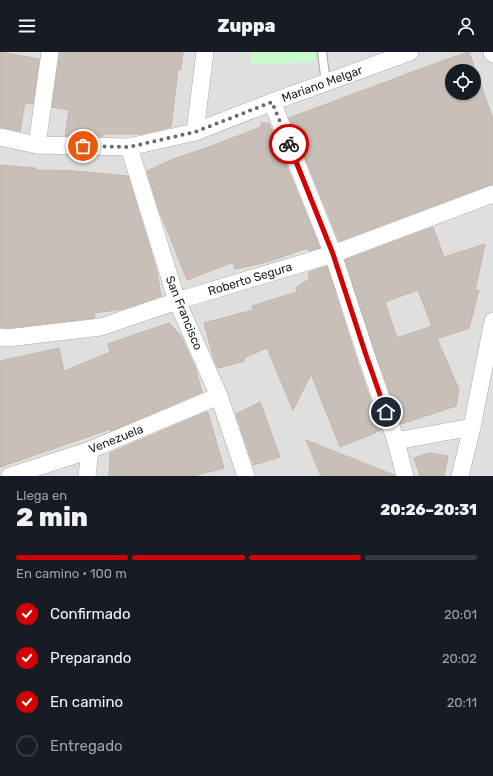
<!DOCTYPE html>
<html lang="es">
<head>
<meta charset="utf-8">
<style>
  :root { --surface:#171b24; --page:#20242c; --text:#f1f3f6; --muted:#9ea1a6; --line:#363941; --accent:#d40000 }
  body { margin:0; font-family:Rubik,sans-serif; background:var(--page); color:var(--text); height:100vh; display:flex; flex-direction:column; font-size:15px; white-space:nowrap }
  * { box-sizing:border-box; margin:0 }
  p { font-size:13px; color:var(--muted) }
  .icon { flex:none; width:22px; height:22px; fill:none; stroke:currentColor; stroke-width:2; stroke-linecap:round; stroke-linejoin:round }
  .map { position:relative; height:424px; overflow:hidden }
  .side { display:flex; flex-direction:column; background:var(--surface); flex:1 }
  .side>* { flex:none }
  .controls { position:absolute; left:445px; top:12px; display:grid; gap:8px }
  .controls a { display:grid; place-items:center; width:36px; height:36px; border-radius:50%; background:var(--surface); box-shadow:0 1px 3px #0004; font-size:20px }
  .pin { position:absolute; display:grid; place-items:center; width:34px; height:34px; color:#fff; margin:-17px; border:2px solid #fff; border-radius:50%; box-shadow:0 1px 4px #0007 }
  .courier { position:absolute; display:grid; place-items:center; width:40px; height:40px; margin:-20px; border:3px solid #d40000; border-radius:50%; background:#fff; color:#222; box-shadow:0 1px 5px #0007 }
  .overview em { font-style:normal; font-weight:800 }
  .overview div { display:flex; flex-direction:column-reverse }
  .overview { display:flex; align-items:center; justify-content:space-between; height:68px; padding:0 16px }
  h1 { font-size:26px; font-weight:800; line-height:30px }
  .bar { display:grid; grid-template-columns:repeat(4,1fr); gap:6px 4px; align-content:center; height:48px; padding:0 16px }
  .bar i { height:5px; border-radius:3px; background:var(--line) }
  .bar .active { background:var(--accent) }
  .bar p { grid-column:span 4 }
  ol { padding:0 16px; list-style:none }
  li { display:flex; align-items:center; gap:12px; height:44px }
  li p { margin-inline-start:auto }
  li .icon { padding:4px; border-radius:50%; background:var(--accent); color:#fff; stroke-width:4 }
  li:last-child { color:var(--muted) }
  li i { width:22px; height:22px; border:2px solid var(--line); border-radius:50% }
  header { display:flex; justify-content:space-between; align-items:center; height:52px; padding:0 16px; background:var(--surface); font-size:18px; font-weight:800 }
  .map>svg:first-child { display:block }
  .residential { fill:#e0dfdf; fill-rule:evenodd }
  .park { fill:#c8facc }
  .building { fill:#c7bfb8; stroke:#c4b6ab; fill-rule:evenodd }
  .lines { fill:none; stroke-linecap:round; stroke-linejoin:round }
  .lane-casing { stroke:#a9a9a9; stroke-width:10 }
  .street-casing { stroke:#a9a9a9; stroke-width:18 }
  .lane { stroke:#fff; stroke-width:8 }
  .street { stroke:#fff; stroke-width:17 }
  .done { stroke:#6b6a68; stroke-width:4; stroke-dasharray:0 7.2 }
  .route { stroke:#d40000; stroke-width:5 }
  .labels { text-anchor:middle; stroke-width:4; stroke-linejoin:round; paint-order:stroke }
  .street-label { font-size:12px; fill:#222; stroke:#fff }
</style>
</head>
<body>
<header><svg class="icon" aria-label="menu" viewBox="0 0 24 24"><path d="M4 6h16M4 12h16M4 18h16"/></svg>Zuppa<svg class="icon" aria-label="person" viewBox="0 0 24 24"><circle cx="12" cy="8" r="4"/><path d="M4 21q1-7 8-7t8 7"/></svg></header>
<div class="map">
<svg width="493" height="424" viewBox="0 0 493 424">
  <rect width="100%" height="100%" fill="#f2efe9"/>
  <path class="residential" d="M0,0h493v424h-493zM452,19h22v22h-22z"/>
  <path class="park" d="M251,0h64l1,10 -65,3z"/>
  <g class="building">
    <path d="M0,0l39,7 -6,45 -8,-1 -5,28 -20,-4z"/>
    <path d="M60,0h123l-2,18h-3l-7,57 -30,7h-38v2h-38l4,-26 -17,-3z"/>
    <path d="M469,0l24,67v65l-4,1 -150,56 -50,-123 161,-60zM452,19h22v22h-22z"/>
    <path d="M261,71h8l51,125 -12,3v-3l-41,14 -32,7 -2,-7 -46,18 -29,-73 -11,-36 24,-11 43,-15 47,-18z"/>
    <path d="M0,113l36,3v2l39,1 53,5 29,96 4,24 -38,13 -29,4 1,5 -88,10 -7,-1z"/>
    <path d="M433,175l11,30 41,-13 -10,47 4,-1 -10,38 -32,11 22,50 -3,17 -55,18 -26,-72 -30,-92zM418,238l15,39 -1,-3 -35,12 -12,-36z"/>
    <path d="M327,214l29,92 25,72 -6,2v1l-35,14 -29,-73 -18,36 -26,-62 -23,10 1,3 -27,7 -4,-8 -10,-37 49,-13 -1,-4 45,-14 -1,-4 13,-9v-7z"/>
    <path d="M169,271l12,13 16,36v2l5,18 -91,39v-2l-111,38v-106l59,-13 5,23 46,-19 -2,-8z"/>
    <path d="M260,350l20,55 -26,8 -5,-12 -13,-39z"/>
    <path d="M207,360v2l1,-1 16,55 -31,8h-84l1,-23z"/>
    <path d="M306,388l88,35v1h-73z"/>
    <path d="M429,401l19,3 -4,20h-24l-6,-18z"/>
  </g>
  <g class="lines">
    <defs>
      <path id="lane" d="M322,0l4,31"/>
      <g id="street">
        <path d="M492,0l1,2"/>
        <path d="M272,50l61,152 33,101 30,86 9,35"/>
        <path d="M195,80l10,-80"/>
        <path d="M0,85l37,8 92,2 66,-15 77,-30 138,-50"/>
        <path d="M37,93l13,-93"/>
        <path d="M129,95l48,154 42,95 27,80"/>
        <path d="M0,285l7,1 94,-11 76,-26 156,-47 160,-60"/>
        <path d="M396,389l76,-14"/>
        <path d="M10,424l80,-26 129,-54"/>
        <path d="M87,424l3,-26"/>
        <path d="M460,424l12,-49 21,-106"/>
      </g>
    </defs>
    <use href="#lane" class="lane-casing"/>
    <use href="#street" class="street-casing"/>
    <use href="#lane" class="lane"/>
    <use href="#street" class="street"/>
  </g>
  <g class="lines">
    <path class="done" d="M83,94l46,1 66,-15 77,-30 17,42"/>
    <path class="route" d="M289,92l44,110 33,101 20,57"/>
  </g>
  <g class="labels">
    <g class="street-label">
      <text transform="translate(322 32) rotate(-20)" y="4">Mariano Melgar</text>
      <text transform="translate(250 227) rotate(-17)" y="4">Roberto Segura</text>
      <text transform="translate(184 261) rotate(68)" y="4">San Francisco</text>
      <text transform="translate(116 387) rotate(-22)" y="4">Venezuela</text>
    </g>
  </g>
</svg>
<div class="controls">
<a><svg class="icon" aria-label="locate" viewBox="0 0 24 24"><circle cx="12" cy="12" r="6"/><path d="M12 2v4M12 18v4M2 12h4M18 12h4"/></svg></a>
</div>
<div class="pin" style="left:83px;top:94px;background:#ea580c"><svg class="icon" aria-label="bag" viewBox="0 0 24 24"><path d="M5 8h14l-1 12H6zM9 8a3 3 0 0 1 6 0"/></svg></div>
<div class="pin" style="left:386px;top:360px;background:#1f2937"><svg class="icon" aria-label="home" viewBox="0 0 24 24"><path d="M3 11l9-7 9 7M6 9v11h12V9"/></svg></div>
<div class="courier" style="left:289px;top:92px"><svg class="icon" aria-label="bike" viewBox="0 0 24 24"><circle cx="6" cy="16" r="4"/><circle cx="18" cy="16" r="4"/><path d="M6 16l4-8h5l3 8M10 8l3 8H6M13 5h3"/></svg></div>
</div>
<section class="side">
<div class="overview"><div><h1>2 min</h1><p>Llega en</p></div><em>20:26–20:31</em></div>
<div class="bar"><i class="active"></i><i class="active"></i><i class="active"></i><i></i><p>En camino · 100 m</p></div>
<ol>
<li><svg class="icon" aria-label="check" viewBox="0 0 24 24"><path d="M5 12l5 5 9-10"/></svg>Confirmado<p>20:01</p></li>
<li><svg class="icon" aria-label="check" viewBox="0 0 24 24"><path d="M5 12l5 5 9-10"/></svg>Preparando<p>20:02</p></li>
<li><svg class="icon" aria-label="check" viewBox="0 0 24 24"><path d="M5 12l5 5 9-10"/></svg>En camino<p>20:11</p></li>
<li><i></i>Entregado</li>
</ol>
</section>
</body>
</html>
